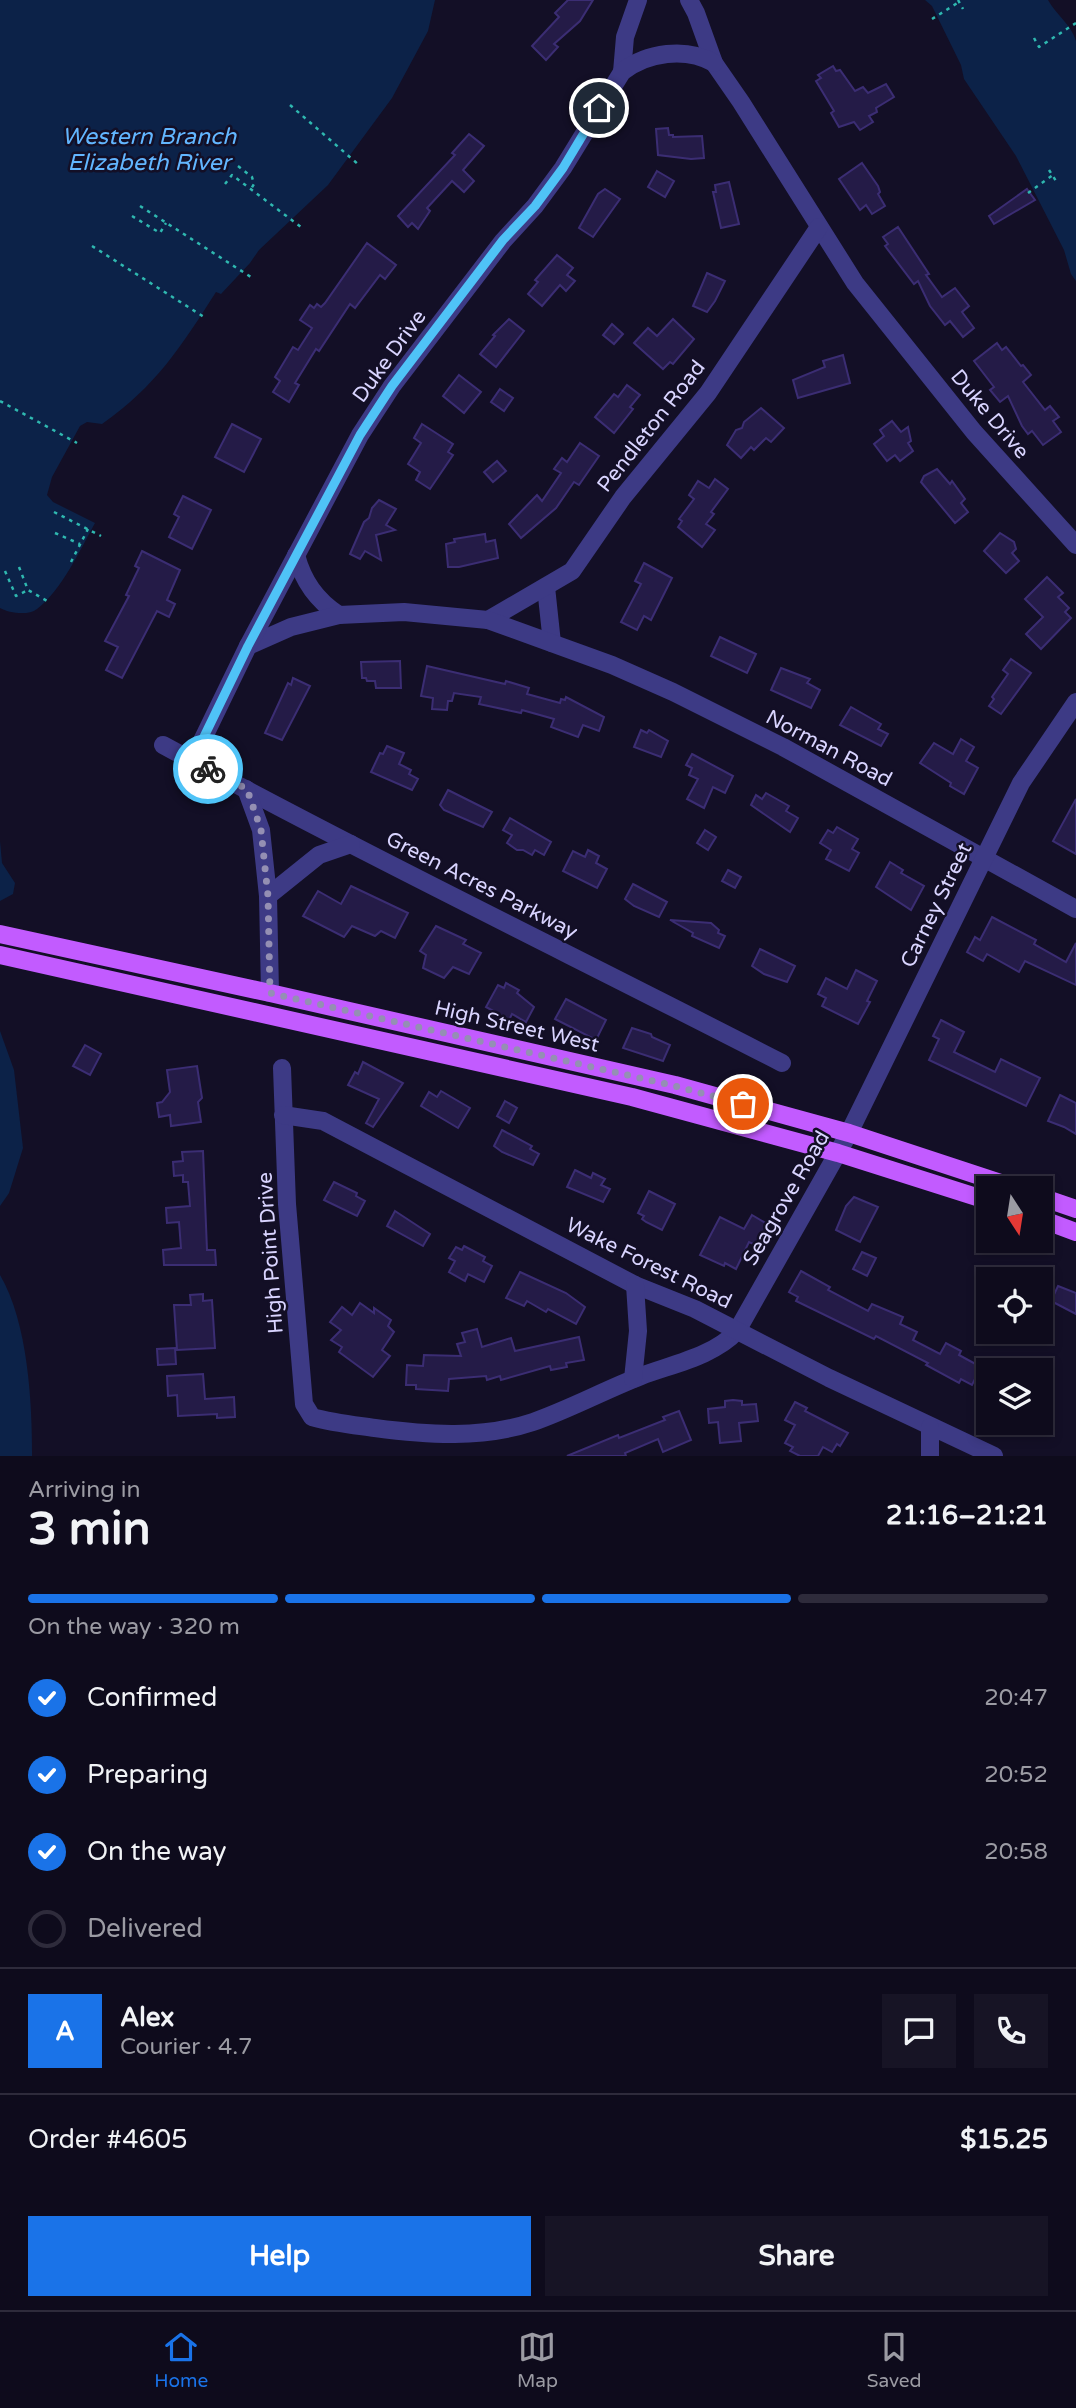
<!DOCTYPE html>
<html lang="en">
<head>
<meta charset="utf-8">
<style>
  :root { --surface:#0e0b1c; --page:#171425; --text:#f1f3f6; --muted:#9b9ba3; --line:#2e2b3b; --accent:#1a73e8 }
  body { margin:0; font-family:"Varela Round",sans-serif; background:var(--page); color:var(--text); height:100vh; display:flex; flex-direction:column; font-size:26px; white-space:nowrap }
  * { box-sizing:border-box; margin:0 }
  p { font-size:23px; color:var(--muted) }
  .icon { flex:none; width:38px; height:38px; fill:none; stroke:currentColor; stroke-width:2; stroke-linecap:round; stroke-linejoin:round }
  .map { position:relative; height:1456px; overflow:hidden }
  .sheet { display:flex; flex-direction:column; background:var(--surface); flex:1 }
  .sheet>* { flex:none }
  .needle { width:46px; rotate:168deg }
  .fabs { position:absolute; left:976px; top:1176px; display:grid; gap:14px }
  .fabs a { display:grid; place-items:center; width:77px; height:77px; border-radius:0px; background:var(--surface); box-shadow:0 4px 10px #0003,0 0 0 2px var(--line); font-size:35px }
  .pin { position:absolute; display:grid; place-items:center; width:60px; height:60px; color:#fff; margin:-30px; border:4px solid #fff; border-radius:50%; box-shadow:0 2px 7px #0007 }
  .courier { position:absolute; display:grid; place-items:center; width:70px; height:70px; margin:-35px; border:5px solid #4fc3f7; border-radius:50%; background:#fff; color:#222; box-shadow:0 2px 9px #0007 }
  .overview em { font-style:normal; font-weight:700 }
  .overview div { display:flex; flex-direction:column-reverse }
  .overview { display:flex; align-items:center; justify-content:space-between; height:119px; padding:0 28px }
  h1 { font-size:46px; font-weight:700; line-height:52px }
  .bar { display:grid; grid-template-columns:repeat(4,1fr); gap:10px 7px; align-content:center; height:84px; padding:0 28px }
  .bar i { height:9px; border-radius:5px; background:var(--line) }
  .bar .on { background:var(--accent) }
  .bar p { grid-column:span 4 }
  .line { display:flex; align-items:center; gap:18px; padding:0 28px; border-top:2px solid var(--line) }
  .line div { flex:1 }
  .round { display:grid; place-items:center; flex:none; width:74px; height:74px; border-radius:0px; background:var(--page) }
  ol { padding:0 28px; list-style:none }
  li { display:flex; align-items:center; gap:21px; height:77px }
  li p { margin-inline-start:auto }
  li .icon { padding:7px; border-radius:50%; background:var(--accent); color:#fff; stroke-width:4 }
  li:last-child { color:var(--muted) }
  li i { width:38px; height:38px; border:4px solid var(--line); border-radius:50% }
  .cta { display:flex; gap:14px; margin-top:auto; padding:14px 28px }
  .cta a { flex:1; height:80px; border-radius:0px; background:var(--accent); color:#fff; font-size:28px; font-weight:700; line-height:80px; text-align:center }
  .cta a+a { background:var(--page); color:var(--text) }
  .tab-bar { display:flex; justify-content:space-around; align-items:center; height:98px; border-top:2px solid var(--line); background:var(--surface); font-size:19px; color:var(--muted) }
  .tab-bar a { display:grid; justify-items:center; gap:4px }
  .tab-bar .on { color:var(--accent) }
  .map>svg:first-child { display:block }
  .water { fill:#0c2248 }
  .building { fill:#241b47; stroke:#3b2d73; stroke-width:2 }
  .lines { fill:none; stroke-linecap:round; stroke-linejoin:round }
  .path { stroke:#2fb8b0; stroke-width:2.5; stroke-dasharray:3.5 5; stroke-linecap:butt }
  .street { stroke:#3d3a85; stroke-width:18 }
  .primary { stroke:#c25bff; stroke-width:18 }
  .done { stroke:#948fb3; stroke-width:7; stroke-dasharray:0 12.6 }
  .route { stroke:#4fc3f7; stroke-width:9 }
  .labels { text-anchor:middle; stroke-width:5; stroke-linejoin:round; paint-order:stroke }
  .street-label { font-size:21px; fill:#d9d4ff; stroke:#130f26 }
  .water-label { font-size:23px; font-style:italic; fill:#62b6ff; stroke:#130f26 }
</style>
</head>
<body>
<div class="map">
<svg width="1076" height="1456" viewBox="0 0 1076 1456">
  <rect width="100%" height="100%" fill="#130f26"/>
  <g class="water">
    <path d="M0,0h435l-7,31 -36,67 -64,87 -69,65 -9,13 -29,31 -5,-2c-36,56 -59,93 -114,132l-15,-2 -7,4 -28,51 -5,18 6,7 42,21c-15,27 -33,67 -58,86 -9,7 -28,4 -37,-1z"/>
    <path d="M925,0h123c8,15 23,24 28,41v240l-5,-7 -7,-24 -48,-94 -52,-77 -3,-14 -29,-59z"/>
    <path d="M0,841l2,22 13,20 -2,11 -13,7z"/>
    <path d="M0,1031l14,39 9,78 -14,45 -9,13z"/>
    <path d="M0,1275c28,48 32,126 32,181h-32z"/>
  </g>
  <g class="building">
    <path d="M568,0h25l-13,21 -26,23 4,3 -12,13 -14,-14 27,-29 -4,-4z"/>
    <path d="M833,66l3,5 4,-1 15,21 8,-4 5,6 18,-9 8,13 -18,11 1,4 -8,4 4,6 -13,8 -6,-8 -15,5 -8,-14 3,-2 -18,-30 5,-3 -3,-3z"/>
    <path d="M668,128l1,7h4v2l29,-1 2,22 -13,1 -33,-4 -2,-26z"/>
    <path d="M469,134l15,12 -21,24 11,11 -10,11 -12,-11 -25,27 3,3 -12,18 -6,-6 -4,4 -10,-11 57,-61 -3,-2z"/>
    <path d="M862,163l16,23 2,6 -2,2 7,12 -13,8 -6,-9 -6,5 -21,-31z"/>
    <path d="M657,171l17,10 -9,16 -17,-10z"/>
    <path d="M729,182l10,42 -18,4 -8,-36h3l-1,-7z"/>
    <path d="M605,189l15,10 -27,38 -14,-9 19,-34z"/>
    <path d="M1027,189l8,11 -41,24 -5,-8z"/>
    <path d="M898,227l31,47 -3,1 16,22 13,-9 14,18 -7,6 12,16 -11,9 -13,-16 -5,4 -15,-19 -12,-25 -4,3 -29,-38 3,-2 -5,-7z"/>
    <path d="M367,243l29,22 -11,14 -5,-4 -25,33 -5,-4 -31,47 -3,-2 -21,34 4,2 -10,17 -16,-10 7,-11 -5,-4 18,-30 5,3 14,-22 -12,-8 10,-15 4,3 3,-4 4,3 4,-4z"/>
    <path d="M557,255l16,13 -6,7 8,6 -9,10 -6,-6 -18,21 -14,-12 10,-12 -3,-2z"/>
    <path d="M707,273l18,8 -10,20 -8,11 -14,-6z"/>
    <path d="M509,319l15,12 -28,36 -16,-13 15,-18 -2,-1z"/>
    <path d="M673,319l21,20 -21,25 -3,-2 -7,7 -29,-26 14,-15 9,8z"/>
    <path d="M612,324l11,10 -9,10 -11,-9z"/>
    <path d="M997,343l5,7 4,-3 15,19 2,-1 8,10 -8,7 22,28 5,-4 9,11 -6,4 8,11 -18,13 -11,-14 -4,3 -6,-8 -14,-30 -8,6 -10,-12 4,-3 -20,-26z"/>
    <path d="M843,355l7,28 -52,15 -5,-18 32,-13 -2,-6z"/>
    <path d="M459,375l22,17 -17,21 -21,-17z"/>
    <path d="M627,385l13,10 -10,12 3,2 -19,24 -19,-16 19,-23 4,3z"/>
    <path d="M500,389l13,9 -9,13 -13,-9z"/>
    <path d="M761,408l23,20 -13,14 -5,-4 -12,12 -3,-3 -10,11 -14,-13 9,-15 6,-2 2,-6z"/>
    <path d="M892,421l9,11 7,-5 3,14 -3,2 5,8 -13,10 -5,-6 -8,6 -13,-17 10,-8 -4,-6z"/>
    <path d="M232,424l29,15 -17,33 -29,-15z"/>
    <path d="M422,424l31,20 -5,8 5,3 -23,34 -14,-9 4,-8 -12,-8 13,-21 -7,-5z"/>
    <path d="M580,443l19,13 -20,29 -5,-3 -18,26 -35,30 -12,-14 28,-29 5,6 19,-28 -7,-4 8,-11 5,4z"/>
    <path d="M497,461l9,10 -13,11 -9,-10z"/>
    <path d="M937,469l13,15 2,-3 13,18 -4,4 7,9 -13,11 -34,-41 3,-6z"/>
    <path d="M715,479l13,10 -17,23 3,2 -8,10 9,6 -13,17 -24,-20 4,-6 -3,-2 15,-20 -5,-4 9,-14 11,7z"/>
    <path d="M183,496l28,14 -19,39 -23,-12 10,-20 -5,-3z"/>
    <path d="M379,500l17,9 -10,16 9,5 -19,5 5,25 -16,-9 -5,8 -10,-5 14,-32 5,-4 3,-10z"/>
    <path d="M1000,533l14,9 2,7 -4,4 7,8 -13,12 -22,-22z"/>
    <path d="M485,534l1,8 9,-2 3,18 -39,9h-11l-2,-23 9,-2 -1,-3z"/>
    <path d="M142,551l38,19 -13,30 8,4 -6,13 -12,-6 -35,67 -16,-8 12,-23 -13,-6 24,-45 -3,-1 13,-27 -4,-2z"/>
    <path d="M644,563l28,15 -21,42 -7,-4 -7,14 -16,-8 20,-38 -6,-3z"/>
    <path d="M1047,577l16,16 -5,4 11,11 -4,4 6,6 -30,31 -15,-15 17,-17 -18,-18z"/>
    <path d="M720,637l36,17 -9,19 -36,-17z"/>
    <path d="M1011,659l20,14 -30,41 -12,-8 5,-7 -2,-2 16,-23 -5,-4z"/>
    <path d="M400,661l1,27h-25l-1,-7h-8l-1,-3h-4l-1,-16z"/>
    <path d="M427,666l78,18 1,-3 23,7 -2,6 33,9 1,-4 4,1 1,-3 38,20 -5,14 -16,-6 -5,12 -27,-10 3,-8 -32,-9 -1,3 -42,-9 2,-7 -27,-4 -2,8h-4l-1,9 -15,-1 1,-11 -12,-2z"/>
    <path d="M781,668l29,11 -3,4 13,7 -9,18 -40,-18z"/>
    <path d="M293,678l17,8 -28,54 -17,-7 23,-50 3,2z"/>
    <path d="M851,707l30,17 -3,5 10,5 -7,12 -41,-21z"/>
    <path d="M641,730l6,3 2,-3 19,11 -7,16 -27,-10z"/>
    <path d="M961,739l13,8 -8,14 12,7 -14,26 -14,-8 1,-3 -31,-20 14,-20 19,11z"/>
    <path d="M387,746l17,7 -5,11 12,6 -2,4 9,5 -6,11 -41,-18 9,-19 3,1z"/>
    <path d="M692,754l41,22 -8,17 -12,-6 -9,21 -17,-9 11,-20 -9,-4 3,-7 -6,-3z"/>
    <path d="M448,790l44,22 -9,15 -39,-17 -4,-5z"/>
    <path d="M766,793l23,13 -3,5 12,7 -8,14 -39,-27 5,-10 6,4z"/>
    <path d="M1076,799v55l-23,-13z"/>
    <path d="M510,818l41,24 -7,13 -9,-5 -3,5 -9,-5h-6l-10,-7 5,-8 -9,-5z"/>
    <path d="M837,827l21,12 -6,10 7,4 -10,18 -23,-12 5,-9 -11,-7 8,-13 5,3z"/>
    <path d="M705,830l11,7 -8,13 -11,-7z"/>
    <path d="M588,850l11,6 -3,7 11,6 -10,19 -34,-17 10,-20 12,6z"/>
    <path d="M890,862l13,8 -2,3 23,13 -13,24 -35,-23z"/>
    <path d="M728,870l13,7 -6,11 -13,-7z"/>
    <path d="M633,884l34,18 -8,15 -25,-11 -9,-7z"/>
    <path d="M351,886l57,27 -13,25 -14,-7 -6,5 -23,-10 -8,11 -41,-21 15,-25 23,13z"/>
    <path d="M992,917l44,23 -2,4 32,18 10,-19v42l-51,-24 -6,11 -32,-18 -4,7 -16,-9 8,-15 5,3z"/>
    <path d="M670,920l41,3 8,7 -1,3 7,3 -6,12 -27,-12 1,-3z"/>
    <path d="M436,926l30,14 -3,4 18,9 -12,21 -16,-7 -9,11 -21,-10 3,-13 -6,-4z"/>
    <path d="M760,949l35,17 -8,16 -23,-8 -12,-8z"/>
    <path d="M856,970l21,11 -10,20 3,1 -12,22 -36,-18 4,-8 -8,-4 8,-16 21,11z"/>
    <path d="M506,983l13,7 -2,3 17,14 -8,15 -14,-8 -5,10 -12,-7 2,-4 -11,-6 12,-22 6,3z"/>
    <path d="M566,999l40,21 -10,20 -41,-21z"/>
    <path d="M941,1020l23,12 -10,20 41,20 6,-13 39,19 -14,28 -97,-46 10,-21 -6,-3z"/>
    <path d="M632,1028l19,6 1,3 18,8 -7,16 -40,-13z"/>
    <path d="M85,1045l16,9 -11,21 -17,-9z"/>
    <path d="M363,1062l40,21 -30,44 -7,-4 13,-24 -31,-14 7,-13 3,2z"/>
    <path d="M197,1066l5,32 -4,4 3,20 -30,4 -1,-11 -11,2 -2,-14 5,-1 8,-10 -3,-22z"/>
    <path d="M441,1091l29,17 -12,20 -37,-22 8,-14 8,5z"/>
    <path d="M1060,1095l16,8v31l-12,-7 -16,-6z"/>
    <path d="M505,1101l12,7 -8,15 -12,-7z"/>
    <path d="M502,1130l30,16 -2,3 9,5 -6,11 -31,-13 -8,-6z"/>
    <path d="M203,1151l4,99h8l1,15h-52l-1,-15 18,-2 -2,-26 -12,1 -1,-15 24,-2 -2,-24h-5v-7l-9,1 -1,-14 10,-1 -1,-9z"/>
    <path d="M575,1170l16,8 2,-5 12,6 -4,6 9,4 -7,13 -36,-15z"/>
    <path d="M334,1182l23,11 -1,3 9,5 -8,15 -33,-16z"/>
    <path d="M649,1191l26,13 -13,26 -16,-8 -4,-3 2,-3 -6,-3z"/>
    <path d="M854,1197l24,10 -18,35 -24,-12 10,-24z"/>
    <path d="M395,1211l35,23 -7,12 -36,-20z"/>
    <path d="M752,1215l17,10 -11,21 -9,-4 -13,27 -11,-6 -1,3 -24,-11 20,-38 24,12z"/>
    <path d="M464,1246l21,11 -2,4 9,5 -8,16 -16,-8 -3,7 -16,-9 6,-11 -6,-3 7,-11 6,3z"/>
    <path d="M862,1252l14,6 -9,18 -14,-7z"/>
    <path d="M801,1271l29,16 -2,3 40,21 4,-7 31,13 -3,7 17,8 -4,8 27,14 6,-11 15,8 -2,4 22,12 -9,18 -11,-6 -2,4 -33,-18 2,-2 -52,-27 -2,3 -78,-38 2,-4 -9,-5z"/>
    <path d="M520,1272l46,21 19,14 -9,17 -28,-15 -2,3 -19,-11 -3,5 -18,-8z"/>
    <path d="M1058,1286l18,7v21l-25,-13z"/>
    <path d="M203,1294v7l9,-1 3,48 -38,2 -3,-45h17l-1,-10z"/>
    <path d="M360,1303l14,10v-5l17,12 -3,6 6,6 -12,18 8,6 -17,21 -34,-25 3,-5 -11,-7 10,-10 -11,-8 12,-15 10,8z"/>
    <path d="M477,1329l5,18 29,-9 4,13 64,-14 5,23 -18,3 1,4 -16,3 -1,-4 -49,14 -1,-4 -13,4 -1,-4 -37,3 -1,12 -32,-2v-4h-10l1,-20 16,1 1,-11 37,1 -4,-12 8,-2 -3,-9z"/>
    <path d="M175,1348l1,16 -18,1 -1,-16z"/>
    <path d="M203,1374l2,25 29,-2 1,20 -18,1v-4l-39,2 -1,-21 -9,1 -1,-20z"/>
    <path d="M733,1400l9,1v4l14,-1 2,17 -19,2 2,18 -21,2 -2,-21 -9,1 -1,-14 17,-2v-6z"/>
    <path d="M795,1402l12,6 -2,3 43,22 -8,13 -3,-2 -5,8 -9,-5 -5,9h-18l-10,-5 3,-4 -8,-4 10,-18 -10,-5z"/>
    <path d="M679,1411l12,29 -28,12 -5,-13 -33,14 1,3h-59l51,-21 1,3 46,-18 -2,-3z"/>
  </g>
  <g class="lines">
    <g class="path">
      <path d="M958,0l5,9"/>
      <path d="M932,19l27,-17"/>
      <path d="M1034,38l5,9 37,-24"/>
      <path d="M290,105l69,60"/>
      <path d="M238,166l14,11 2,7 -3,5"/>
      <path d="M1049,170l7,11"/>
      <path d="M225,184l7,-9 69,52"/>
      <path d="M1028,193l25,-18"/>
      <path d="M140,206l114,73"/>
      <path d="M132,216l28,17 6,-10"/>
      <path d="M92,246l112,71"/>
      <path d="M0,401l77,42"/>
      <path d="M54,512l47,24"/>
      <path d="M55,533l25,11"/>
      <path d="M71,562l17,-33"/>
      <path d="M19,567l9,23 21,12"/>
      <path d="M5,571l11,25 12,-6"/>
    </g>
    <g class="street">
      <path d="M689,0l7,13 18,50 27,39 114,181 119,149 102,113"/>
      <path d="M622,72l3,-35 13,-37"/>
      <path d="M296,555c7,26 20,45 43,60"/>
      <path d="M546,587l6,56"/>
      <path d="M488,620l84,-49 51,-74 85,-104 111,-166"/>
      <path d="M248,646l43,-19 48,-12 65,-3 84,8 124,45 61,27 110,55 293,162"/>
      <path d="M163,745c204,111 413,212 619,318"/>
      <path d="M201,766l-2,-19 49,-101 112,-211 32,-49 111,-145 32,-35 28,-38 59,-96c25,-20 64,-25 92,-9"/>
      <path d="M246,789l15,41 7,66 2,97"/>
      <path d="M268,896l51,-41 32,-11"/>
      <path d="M282,1068l5,136 17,200 8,13c21,6 42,8 63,11 53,7 107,11 158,-6 37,-13 72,-32 108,-46 32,-12 73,-20 96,-45l112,-198 172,-350 55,-81"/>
      <path d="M283,1115l40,6 312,164 60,24 134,69 165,78"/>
      <path d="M633,1379l5,-48 -3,-46"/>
      <path d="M930,1427v29"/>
    </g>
    <g class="primary">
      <path d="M0,934l270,59 405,92 174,48 167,55"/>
      <path d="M0,955l632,142 206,56 151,48"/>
      <path d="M1041,1197l35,12"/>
      <path d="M1041,1219l35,13"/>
    </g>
  </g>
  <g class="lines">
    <path class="done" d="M208,769l39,20 14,41 7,66 2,97 405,93 68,18"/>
    <path class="route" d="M208,769l-7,-3 -2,-19 49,-101 112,-211 32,-49 111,-146 32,-34 28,-38 36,-60"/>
  </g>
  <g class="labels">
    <g class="street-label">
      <text transform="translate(389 356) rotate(-54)" y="7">Duke Drive</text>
      <text transform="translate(990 414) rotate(50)" y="7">Duke Drive</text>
      <text transform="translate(651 426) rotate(-52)" y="7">Pendleton Road</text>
      <text transform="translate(829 748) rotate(28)" y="7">Norman Road</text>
      <text transform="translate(482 885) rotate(27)" y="7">Green Acres Parkway</text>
      <text transform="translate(936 905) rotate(-64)" y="7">Carney Street</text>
      <text transform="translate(517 1026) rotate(13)" y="7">High Street West</text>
      <text transform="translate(786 1198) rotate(-60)" y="7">Seagrove Road</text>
      <text transform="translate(270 1253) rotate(-94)" y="7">High Point Drive</text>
      <text transform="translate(649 1263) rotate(26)" y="7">Wake Forest Road</text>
    </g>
    <g class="water-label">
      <text x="149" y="144">Western Branch<tspan x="149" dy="26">Elizabeth River</tspan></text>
    </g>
  </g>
</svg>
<div class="fabs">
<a><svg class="needle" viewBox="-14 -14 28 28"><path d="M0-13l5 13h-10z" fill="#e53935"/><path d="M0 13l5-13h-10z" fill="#9b9ba3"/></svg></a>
<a><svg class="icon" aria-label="locate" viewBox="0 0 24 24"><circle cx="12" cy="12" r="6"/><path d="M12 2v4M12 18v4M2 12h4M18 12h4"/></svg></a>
<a><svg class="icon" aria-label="layers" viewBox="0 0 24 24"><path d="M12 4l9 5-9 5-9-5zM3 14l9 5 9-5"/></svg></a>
</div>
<div class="pin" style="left:743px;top:1104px;background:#ea580c"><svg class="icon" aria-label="bag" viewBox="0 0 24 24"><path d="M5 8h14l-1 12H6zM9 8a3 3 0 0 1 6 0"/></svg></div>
<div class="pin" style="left:599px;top:108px;background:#1f2937"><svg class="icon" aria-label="home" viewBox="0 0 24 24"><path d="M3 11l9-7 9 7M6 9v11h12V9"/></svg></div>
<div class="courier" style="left:208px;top:769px"><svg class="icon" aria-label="bike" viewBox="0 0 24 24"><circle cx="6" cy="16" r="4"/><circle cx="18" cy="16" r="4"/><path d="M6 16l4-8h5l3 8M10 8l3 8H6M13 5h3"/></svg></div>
</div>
<section class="sheet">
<div class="overview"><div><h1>3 min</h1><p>Arriving in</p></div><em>21:16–21:21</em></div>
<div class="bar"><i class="on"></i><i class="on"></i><i class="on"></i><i></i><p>On the way · 320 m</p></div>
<ol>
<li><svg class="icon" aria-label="check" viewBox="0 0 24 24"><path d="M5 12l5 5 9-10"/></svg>Confirmed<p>20:47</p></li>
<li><svg class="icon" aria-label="check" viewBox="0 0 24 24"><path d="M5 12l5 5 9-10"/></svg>Preparing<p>20:52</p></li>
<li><svg class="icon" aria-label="check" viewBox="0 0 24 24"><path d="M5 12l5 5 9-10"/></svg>On the way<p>20:58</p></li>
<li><i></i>Delivered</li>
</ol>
<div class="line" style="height:126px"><b class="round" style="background:var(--accent);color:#fff">A</b><div><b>Alex</b><p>Courier · 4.7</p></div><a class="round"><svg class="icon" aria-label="chat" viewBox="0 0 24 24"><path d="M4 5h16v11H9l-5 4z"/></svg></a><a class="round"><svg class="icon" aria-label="phone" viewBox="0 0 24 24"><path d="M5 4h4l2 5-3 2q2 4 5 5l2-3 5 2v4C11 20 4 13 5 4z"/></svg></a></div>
<div class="line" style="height:91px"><div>Order #4605</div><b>$15.25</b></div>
<div class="cta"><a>Help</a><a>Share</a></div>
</section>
<nav class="tab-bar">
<a class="on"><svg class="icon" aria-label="home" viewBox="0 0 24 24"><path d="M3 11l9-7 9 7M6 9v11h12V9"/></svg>Home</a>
<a><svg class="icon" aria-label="map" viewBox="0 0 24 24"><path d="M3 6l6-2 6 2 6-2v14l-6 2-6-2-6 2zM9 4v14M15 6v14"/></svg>Map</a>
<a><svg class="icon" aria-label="saved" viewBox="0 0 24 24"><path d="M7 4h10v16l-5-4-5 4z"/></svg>Saved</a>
</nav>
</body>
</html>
